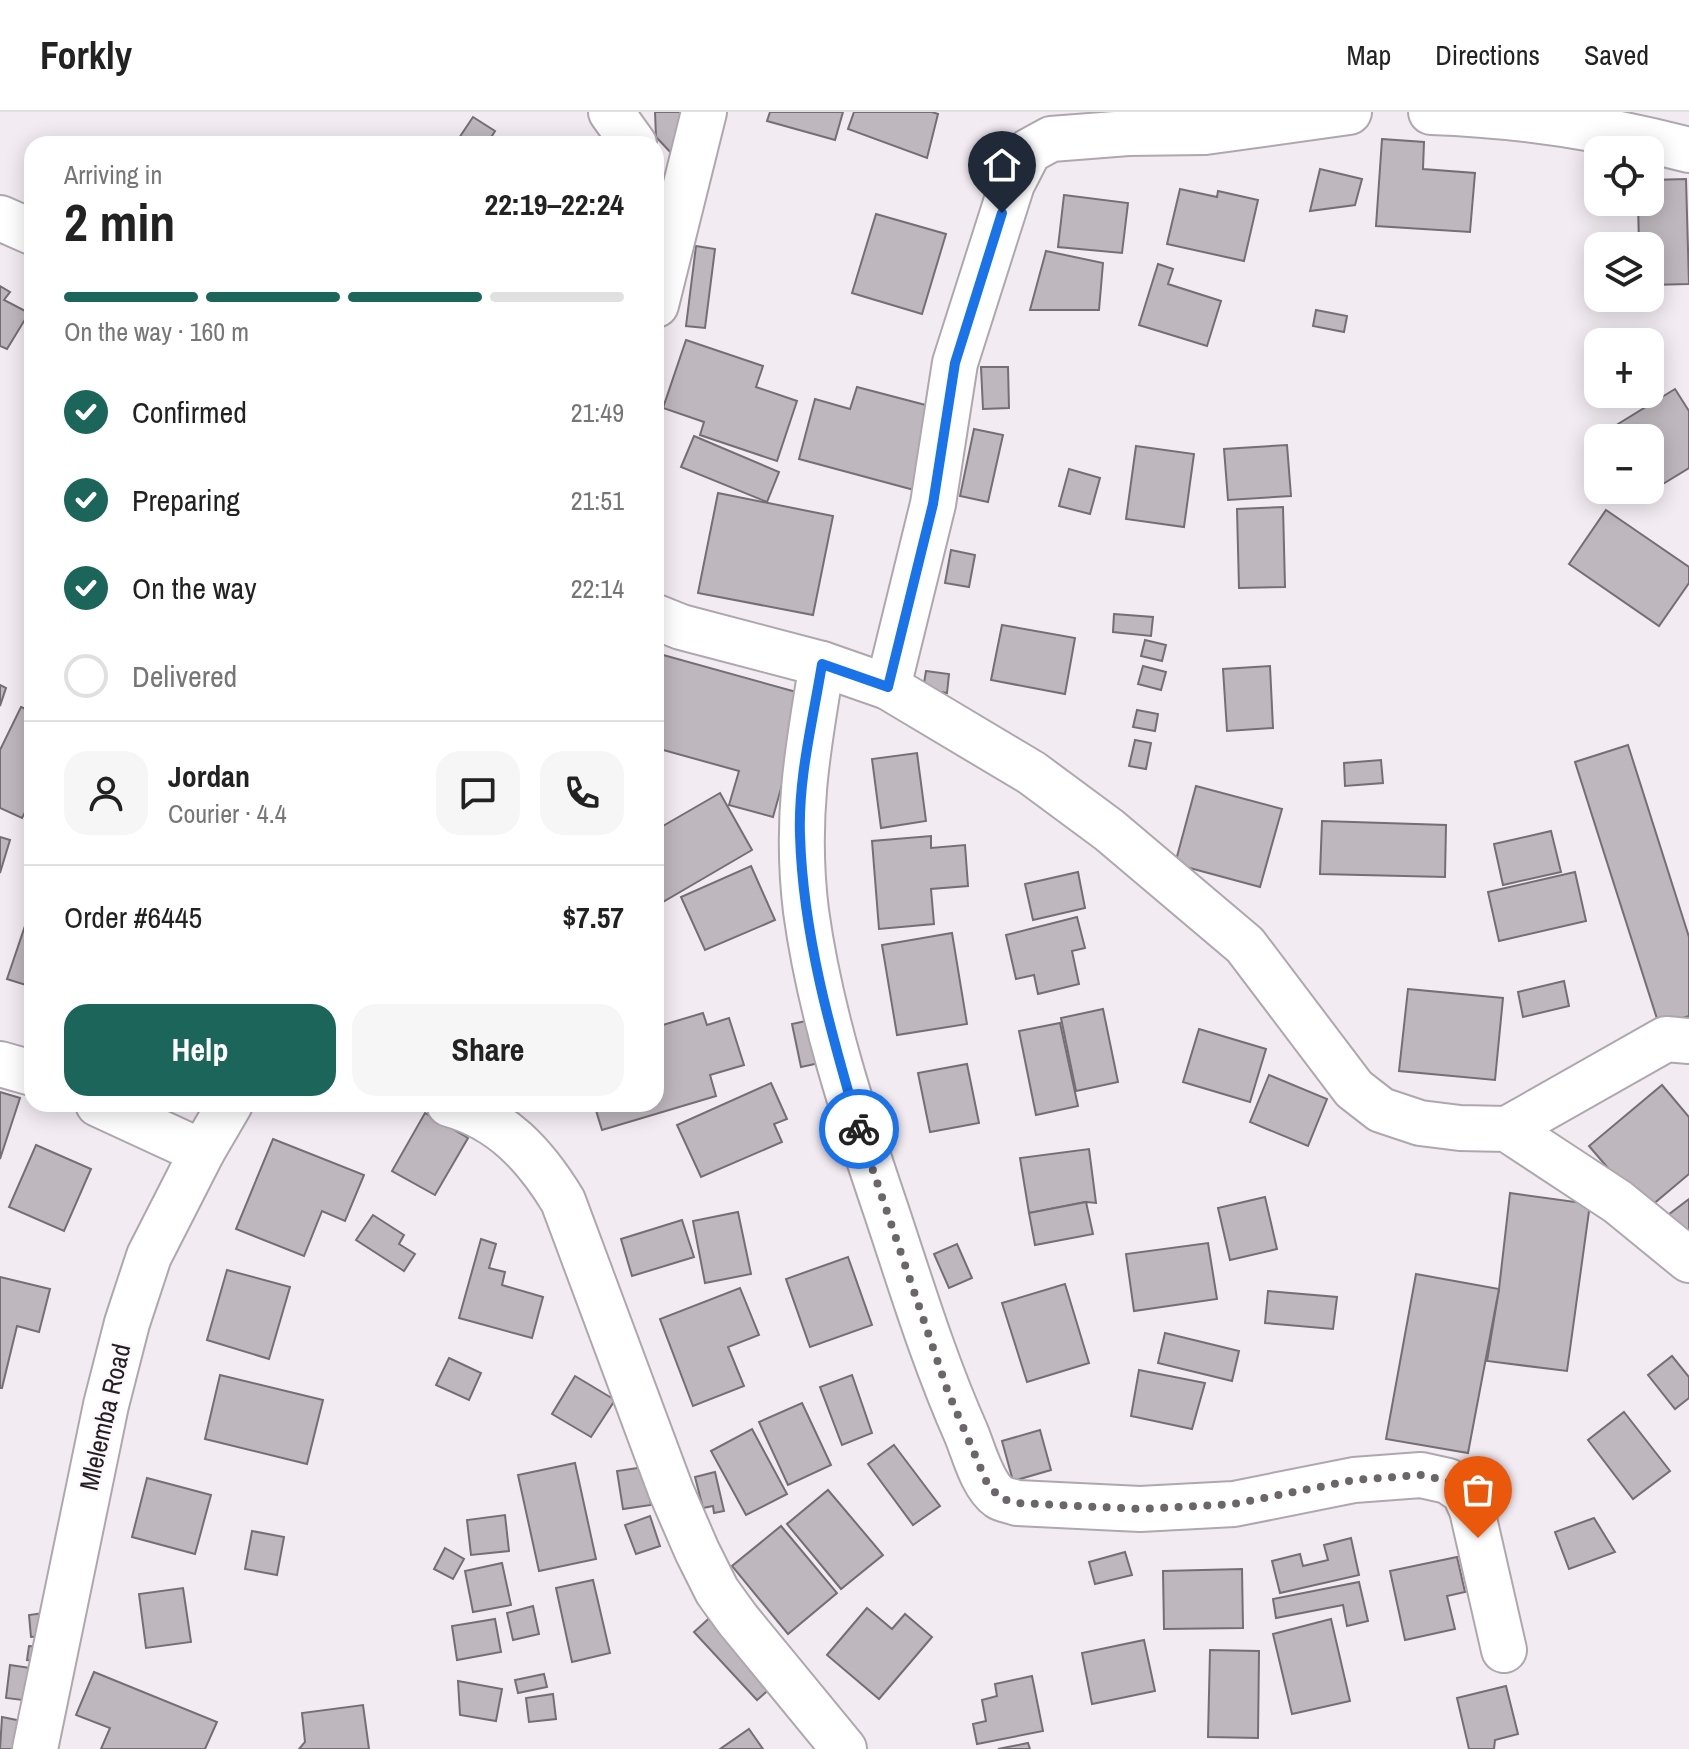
<!DOCTYPE html>
<html lang="en">
<head>
<meta charset="utf-8">
<style>
  :root { --surface:#fff; --page:#f6f6f6; --text:#222; --muted:#767676; --line:#e0e0e0; --accent:#1c655a }
  body { margin:0; font-family:"Archivo Narrow",sans-serif; background:var(--page); color:var(--text); height:100vh; display:flex; flex-direction:column; font-size:30px; white-space:nowrap }
  * { box-sizing:border-box; margin:0 }
  p { font-size:26px; color:var(--muted) }
  .icon { flex:none; width:44px; height:44px; fill:none; stroke:currentColor; stroke-width:2; stroke-linecap:round; stroke-linejoin:round }
  .map { position:relative; flex:1; overflow:hidden }
  .drawer { position:absolute; left:24px; top:24px; width:640px; height:976px; display:flex; flex-direction:column; background:var(--surface); border-radius:24px; box-shadow:0 4px 20px #0003 }
  .drawer>* { flex:none }
  .buttons { position:absolute; left:1584px; top:24px; display:grid; gap:16px }
  .buttons a { display:grid; place-items:center; width:80px; height:80px; border-radius:16px; background:var(--surface); box-shadow:0 4px 20px #0003; font-size:40px }
  .pin { position:absolute; display:grid; place-items:center; width:68px; height:68px; color:#fff; margin:-82px -34px; border-radius:50% 50% 50% 0; rotate:-45deg; box-shadow:0 0 8px #0007 }
  .pin .icon { rotate:45deg }
  .courier { position:absolute; display:grid; place-items:center; width:80px; height:80px; margin:-40px; border:6px solid #1a73e8; border-radius:50%; background:#fff; color:#222; box-shadow:0 2px 10px #0007 }
  .headline em { font-style:normal; font-weight:700 }
  .headline div { display:flex; flex-direction:column-reverse }
  .headline { display:flex; align-items:center; justify-content:space-between; height:136px; padding:0 40px }
  h1 { font-size:52px; font-weight:700; line-height:60px }
  .bar { display:grid; grid-template-columns:repeat(4,1fr); gap:12px 8px; align-content:center; height:96px; padding:0 40px }
  .bar i { height:10px; border-radius:6px; background:var(--line) }
  .bar .active { background:var(--accent) }
  .bar p { grid-column:span 4 }
  .line { display:flex; align-items:center; gap:20px; padding:0 40px; border-top:2px solid var(--line) }
  .line div { flex:1 }
  .round { display:grid; place-items:center; flex:none; width:84px; height:84px; border-radius:24px; background:var(--page) }
  ol { padding:0 40px; list-style:none }
  li { display:flex; align-items:center; gap:24px; height:88px }
  li p { margin-inline-start:auto }
  li .icon { padding:8px; border-radius:50%; background:var(--accent); color:#fff; stroke-width:4 }
  li:last-child { color:var(--muted) }
  li i { width:44px; height:44px; border:4px solid var(--line); border-radius:50% }
  .action { display:flex; gap:16px; margin-top:auto; padding:16px 40px }
  .action a { flex:1; height:92px; border-radius:24px; background:var(--accent); color:#fff; font-size:32px; font-weight:700; line-height:92px; text-align:center }
  .action a+a { background:var(--page); color:var(--text) }
  header { display:flex; align-items:center; gap:48px; box-sizing:border-box; height:112px; padding:0 40px; background:var(--surface); border-bottom:2px solid var(--line) }
  header strong { font-size:38px }
  nav { display:flex; gap:44px; margin-inline-start:auto; font-size:28px }
  .map>svg:first-child { display:block }
  .building { fill:#beb7bd; stroke:#756e74; stroke-width:2 }
  .lines { fill:none; stroke-linecap:round; stroke-linejoin:round }
  .minor-casing { stroke:#afa7ae; stroke-width:48 }
  .minor { stroke:#fff; stroke-width:44 }
  .done { stroke:#6b666a; stroke-width:8; stroke-dasharray:0 14.4 }
  .route { stroke:#1a73e8; stroke-width:10 }
  .labels { text-anchor:middle; stroke-width:6; stroke-linejoin:round; paint-order:stroke }
  .street-label { font-size:26px; fill:#221f21; stroke:#fef9fd }
</style>
</head>
<body>
<header>
<strong>Forkly</strong>
<nav><a>Map</a><a>Directions</a><a>Saved</a></nav>
</header>
<div class="map">
<svg width="1689" height="1637" viewBox="0 0 1689 1637">
  <rect width="100%" height="100%" fill="#f3ebf2"/>
  <g class="building">
    <path d="M655,0h27l-9,43 -17,-18z"/>
    <path d="M770,0h73l-8,28 -68,-19z"/>
    <path d="M854,0h78l6,2 -11,44 -79,-29z"/>
    <path d="M473,5l22,14 -8,13h-32z"/>
    <path d="M1382,27l42,3 -1,27 52,4 -5,59 -94,-6z"/>
    <path d="M1320,57l42,10 -7,26 -45,6z"/>
    <path d="M1686,67l3,105 -39,1v-39h-11l-1,-44h12v-22z"/>
    <path d="M1180,77l37,8 1,-6 40,9 -14,61 -77,-17z"/>
    <path d="M1064,83l64,8 -6,50 -64,-6z"/>
    <path d="M876,102l70,20 -24,80 -70,-21z"/>
    <path d="M696,134l19,3 -10,79 -19,-2z"/>
    <path d="M1046,139l57,12 -4,47h-69z"/>
    <path d="M1158,152l15,5 -5,15 53,17 -14,45 -68,-21z"/>
    <path d="M0,174l10,6 -6,8 25,13 -22,36 -7,-3z"/>
    <path d="M1316,198l31,6 -3,16 -31,-6z"/>
    <path d="M686,228l77,26 -7,21 41,14 -20,60 -77,-26 4,-13 -41,-14z"/>
    <path d="M981,255h27l1,41 -26,1z"/>
    <path d="M857,275l80,21 -23,82 -115,-31 16,-60 35,10z"/>
    <path d="M1675,277l14,22v57l-31,19 -8,-13v-36h-23l-9,-14z"/>
    <path d="M974,317l29,6 -15,67 -28,-6z"/>
    <path d="M694,324l85,36 -12,30 -86,-35z"/>
    <path d="M1287,333l4,51 -63,4 -4,-51z"/>
    <path d="M1136,334l58,8 -10,73 -58,-8z"/>
    <path d="M1069,357l31,9 -10,36 -31,-8z"/>
    <path d="M718,381l115,23 -20,99 -115,-22z"/>
    <path d="M1283,395l2,80 -46,1 -2,-79z"/>
    <path d="M1606,398l83,57v16l-30,43 -90,-62z"/>
    <path d="M951,438l24,5 -6,32 -24,-4z"/>
    <path d="M1114,502l39,3 -2,19 -38,-4z"/>
    <path d="M1002,513l73,13 -10,56 -74,-14z"/>
    <path d="M1145,528l21,5 -4,16 -21,-5z"/>
    <path d="M656,541l151,42 -34,122 -44,-12 10,-34 -83,-23z"/>
    <path d="M1143,554l23,6 -5,18 -23,-6z"/>
    <path d="M1270,554l3,62 -46,3 -4,-62z"/>
    <path d="M926,559l23,3 -2,19 -24,-4z"/>
    <path d="M0,573l6,3 -6,18z"/>
    <path d="M21,595l11,5v87l-10,19 -22,-10v-58z"/>
    <path d="M1137,598l21,4 -3,17 -22,-4z"/>
    <path d="M1135,628l16,3 -5,26 -17,-3z"/>
    <path d="M1628,633l61,192v79l-30,9 -84,-263z"/>
    <path d="M917,641l9,68 -45,7 -9,-69z"/>
    <path d="M1381,648l2,23 -38,3 -1,-23z"/>
    <path d="M1196,674l86,23 -22,78 -85,-23z"/>
    <path d="M720,681l32,57 -96,56v-76z"/>
    <path d="M1322,709l124,4 -1,52 -125,-3z"/>
    <path d="M1551,719l10,41 -58,13 -9,-41z"/>
    <path d="M931,724v12l34,-3 3,41 -37,3 3,35 -55,5 -7,-88z"/>
    <path d="M0,725l10,3 -10,33z"/>
    <path d="M751,754l24,54 -70,30 -24,-53z"/>
    <path d="M1078,760l7,36 -52,12 -8,-36z"/>
    <path d="M1575,760l11,49 -87,20 -11,-49z"/>
    <path d="M29,802l3,1v72l-25,-8z"/>
    <path d="M1077,805l8,31 -13,3 7,33 -41,10 -4,-19 -18,4 -10,-44z"/>
    <path d="M952,821l15,91 -70,11 -15,-90z"/>
    <path d="M1564,869l5,25 -46,11 -5,-25z"/>
    <path d="M1408,877l95,9 -8,82 -96,-9z"/>
    <path d="M1103,897l15,73 -42,9 -15,-73z"/>
    <path d="M703,901l4,12 22,-7 15,47 -34,10 6,21 -114,34 -8,-26h62v-77z"/>
    <path d="M815,907l9,43 -23,5 -9,-43z"/>
    <path d="M1060,911l18,83 -42,9 -17,-84z"/>
    <path d="M1199,917l67,20 -16,53 -67,-20z"/>
    <path d="M967,952l12,59 -49,9 -12,-59z"/>
    <path d="M1269,963l58,24 -19,47 -58,-24z"/>
    <path d="M771,971l16,36 -13,5 8,18 -81,35 -24,-52z"/>
    <path d="M1662,973l27,32v57l-44,37 -56,-65z"/>
    <path d="M0,980l20,6 -20,61z"/>
    <path d="M425,1001l43,25 -33,57 -43,-24z"/>
    <path d="M273,1027l91,36 -19,46 -23,-10 -18,45 -68,-27z"/>
    <path d="M36,1033l55,24 -27,62 -55,-24z"/>
    <path d="M1089,1037l7,54 -10,-1 -57,11 -9,-55z"/>
    <path d="M1510,1081l80,11 -23,167 -80,-10 12,-72z"/>
    <path d="M1265,1085l12,52 -47,11 -12,-52z"/>
    <path d="M1689,1087v52l-25,-33z"/>
    <path d="M1086,1090l7,32 -58,11 -6,-32z"/>
    <path d="M738,1100l13,62 -46,9 -12,-62z"/>
    <path d="M373,1103l31,20 -5,9 16,10 -11,17 -48,-31z"/>
    <path d="M682,1108l12,37 -62,19 -11,-37z"/>
    <path d="M481,1127l15,5 -7,24 16,4 -3,13 41,12 -11,41 -73,-20z"/>
    <path d="M1208,1131l9,56 -83,12 -8,-57z"/>
    <path d="M957,1132l15,34 -23,10 -15,-34z"/>
    <path d="M848,1145l24,68 -62,22 -24,-68z"/>
    <path d="M227,1158l63,17 -21,72 -62,-19z"/>
    <path d="M1416,1162l83,15 -31,164 -82,-14z"/>
    <path d="M0,1165l50,12 -11,43 -22,-6 -15,62h-2z"/>
    <path d="M1065,1172l24,79 -62,19 -25,-79z"/>
    <path d="M740,1176l19,47 -31,12 16,39 -51,20 -33,-87z"/>
    <path d="M1268,1179l69,6 -4,32 -68,-6z"/>
    <path d="M1165,1221l74,18 -7,30 -74,-18z"/>
    <path d="M1672,1244l17,21v21l-14,11 -27,-34z"/>
    <path d="M449,1246l32,15 -12,27 -33,-15z"/>
    <path d="M1139,1258l66,13 -13,46 -61,-13z"/>
    <path d="M220,1263l103,25 -16,64 -102,-25z"/>
    <path d="M852,1263l20,58 -30,12 -22,-58z"/>
    <path d="M575,1264l40,24 -24,37 -39,-23z"/>
    <path d="M802,1291l29,62 -43,20 -29,-63z"/>
    <path d="M1624,1300l46,59 -37,28 -45,-59z"/>
    <path d="M752,1317l35,65 -41,21 -35,-64z"/>
    <path d="M1040,1318l11,40 -38,11 -11,-40z"/>
    <path d="M894,1333l46,61 -27,19 -45,-61z"/>
    <path d="M575,1351l21,96 -57,12 -21,-96z"/>
    <path d="M645,1355l6,38 -28,4 -6,-38z"/>
    <path d="M715,1360l9,39 -10,2 -1,-7 -10,2 -8,-31z"/>
    <path d="M147,1366l64,17 -16,59 -63,-17z"/>
    <path d="M828,1378l55,65 -42,34 -54,-65z"/>
    <path d="M505,1403l4,36 -38,4 -4,-35z"/>
    <path d="M650,1404l10,30 -24,8 -11,-29z"/>
    <path d="M1594,1406l21,34 -46,17 -14,-37z"/>
    <path d="M781,1414l56,67 -49,41 -56,-68z"/>
    <path d="M252,1419l32,6 -7,38 -32,-6z"/>
    <path d="M1351,1426l8,37 -79,18 -8,-32 28,-7 3,12 25,-6 -4,-15z"/>
    <path d="M445,1436l19,11 -11,20 -19,-10z"/>
    <path d="M1125,1440l7,23 -37,9 -6,-22z"/>
    <path d="M1457,1445l8,35 -18,4 8,33 -50,11 -15,-69z"/>
    <path d="M502,1451l9,42 -38,7 -8,-41z"/>
    <path d="M1242,1457l1,59 -79,1 -1,-58z"/>
    <path d="M593,1468l17,73 -38,9 -16,-74z"/>
    <path d="M1359,1470l9,39 -21,5 -4,-21 -67,13 -3,-19z"/>
    <path d="M183,1476l8,54 -45,6 -7,-54z"/>
    <path d="M533,1494l6,28 -26,6 -6,-27z"/>
    <path d="M867,1496l25,21 13,-15 27,23 -53,62 -52,-44z"/>
    <path d="M51,1500l3,23 -23,2 -2,-22z"/>
    <path d="M715,1501l64,68 -22,19 -63,-68z"/>
    <path d="M495,1507l6,33 -44,8 -5,-34z"/>
    <path d="M1331,1507l19,82 -58,13 -19,-80z"/>
    <path d="M1144,1528l11,51 -63,13 -10,-51z"/>
    <path d="M29,1534l20,2 -2,14 -20,-2z"/>
    <path d="M1210,1538l49,1 -1,87 -50,-1z"/>
    <path d="M10,1553l34,5 -5,32 -33,-4z"/>
    <path d="M94,1560l123,50 -12,27h-104l9,-21 -34,-13z"/>
    <path d="M544,1562l3,13 -29,6 -3,-13z"/>
    <path d="M1032,1564l11,55 -66,13 -4,-20 13,-3 -4,-21 15,-4 -2,-12z"/>
    <path d="M458,1569l44,8 -6,32 -36,-6z"/>
    <path d="M1506,1574l12,48 -23,6 -1,9h-25l-12,-51z"/>
    <path d="M553,1582l3,25 -27,3 -3,-24z"/>
    <path d="M363,1593l6,44h-70l6,-7 -3,-29z"/>
    <path d="M2,1605l25,5 -6,27h-21z"/>
    <path d="M749,1617l14,20h-43z"/>
    <path d="M1028,1631l2,6h-32z"/>
  </g>
  <g class="lines">
    <defs>
      <g id="minor">
        <path d="M611,0l23,32"/>
        <path d="M1431,0c87,3 174,16 258,38"/>
        <path d="M0,106l32,14"/>
        <path d="M656,193l48,-193"/>
        <path d="M656,505l25,10 141,37 66,23 144,86 77,57 136,115 109,144 27,21 39,13 40,5 47,1 111,73 71,58"/>
        <path d="M822,552c-15,87 -27,158 -16,247 14,102 47,202 80,299 25,75 48,151 80,223 8,19 16,52 33,64 4,3 13,4 18,6l123,6 94,-5 120,-24 67,-5 27,6 16,11 8,18 32,140"/>
        <path d="M888,575l45,-183 22,-141 57,-179 17,-33 22,-12 77,-6 77,-1 144,-20"/>
        <path d="M0,952l32,9"/>
        <path d="M98,992l104,48"/>
        <path d="M449,992c53,15 86,51 114,97l108,290 26,60 20,40 21,29 106,129"/>
        <path d="M1507,1017l159,-90 23,2"/>
        <path d="M35,1637l71,-344 21,-82 22,-67 53,-104 28,-48"/>
      </g>
    </defs>
    <use href="#minor" class="minor-casing"/>
    <use href="#minor" class="minor"/>
  </g>
  <g class="lines">
    <path class="done" d="M859,1017l89,263 39,91 13,15 17,5 123,6 94,-5 120,-24 67,-5 27,6 16,11 14,46"/>
    <path class="route" d="M859,1017c-28,-96 -56,-193 -59,-294 -2,-57 13,-115 22,-171l66,23 45,-183 22,-141 47,-150"/>
  </g>
  <g class="labels">
    <g class="street-label">
      <text transform="translate(105 1305) rotate(-77)" y="9">Mlelemba Road</text>
    </g>
  </g>
</svg>
<div class="buttons">
<a><svg class="icon" aria-label="locate" viewBox="0 0 24 24"><circle cx="12" cy="12" r="6"/><path d="M12 2v4M12 18v4M2 12h4M18 12h4"/></svg></a>
<a><svg class="icon" aria-label="layers" viewBox="0 0 24 24"><path d="M12 4l9 5-9 5-9-5zM3 14l9 5 9-5"/></svg></a>
<a>+</a>
<a>−</a>
</div>
<div class="pin" style="left:1478px;top:1426px;background:#ea580c"><svg class="icon" aria-label="bag" viewBox="0 0 24 24"><path d="M5 8h14l-1 12H6zM9 8a3 3 0 0 1 6 0"/></svg></div>
<div class="pin" style="left:1002px;top:101px;background:#1f2937"><svg class="icon" aria-label="home" viewBox="0 0 24 24"><path d="M3 11l9-7 9 7M6 9v11h12V9"/></svg></div>
<div class="courier" style="left:859px;top:1017px"><svg class="icon" aria-label="bike" viewBox="0 0 24 24"><circle cx="6" cy="16" r="4"/><circle cx="18" cy="16" r="4"/><path d="M6 16l4-8h5l3 8M10 8l3 8H6M13 5h3"/></svg></div>
<section class="drawer">
<div class="headline"><div><h1>2 min</h1><p>Arriving in</p></div><em>22:19–22:24</em></div>
<div class="bar"><i class="active"></i><i class="active"></i><i class="active"></i><i></i><p>On the way · 160 m</p></div>
<ol>
<li><svg class="icon" aria-label="check" viewBox="0 0 24 24"><path d="M5 12l5 5 9-10"/></svg>Confirmed<p>21:49</p></li>
<li><svg class="icon" aria-label="check" viewBox="0 0 24 24"><path d="M5 12l5 5 9-10"/></svg>Preparing<p>21:51</p></li>
<li><svg class="icon" aria-label="check" viewBox="0 0 24 24"><path d="M5 12l5 5 9-10"/></svg>On the way<p>22:14</p></li>
<li><i></i>Delivered</li>
</ol>
<div class="line" style="height:144px"><a class="round"><svg class="icon" aria-label="person" viewBox="0 0 24 24"><circle cx="12" cy="8" r="4"/><path d="M4 21q1-7 8-7t8 7"/></svg></a><div><b>Jordan</b><p>Courier · 4.4</p></div><a class="round"><svg class="icon" aria-label="chat" viewBox="0 0 24 24"><path d="M4 5h16v11H9l-5 4z"/></svg></a><a class="round"><svg class="icon" aria-label="phone" viewBox="0 0 24 24"><path d="M5 4h4l2 5-3 2q2 4 5 5l2-3 5 2v4C11 20 4 13 5 4z"/></svg></a></div>
<div class="line" style="height:104px"><div>Order #6445</div><b>$7.57</b></div>
<div class="action"><a>Help</a><a>Share</a></div>
</section>
</div>
</body>
</html>
